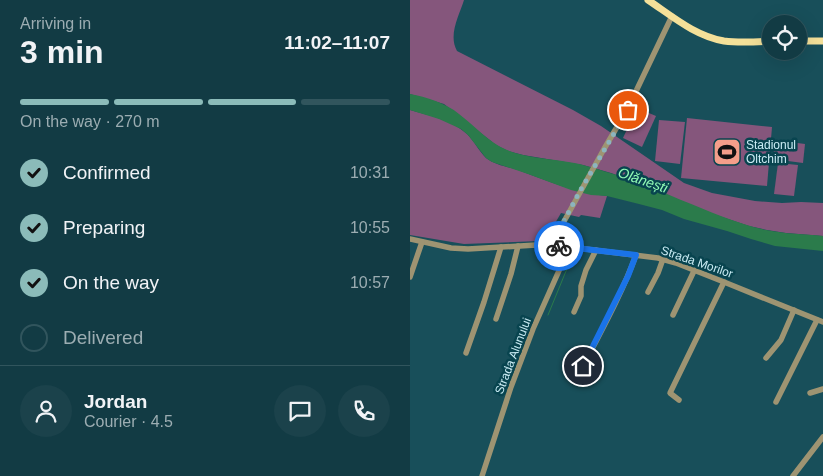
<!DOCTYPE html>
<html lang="en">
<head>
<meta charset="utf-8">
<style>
  :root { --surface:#123b44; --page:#1b424b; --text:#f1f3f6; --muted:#9cadb2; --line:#31555d; --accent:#8bbbb9 }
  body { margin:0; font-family:Helvetica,sans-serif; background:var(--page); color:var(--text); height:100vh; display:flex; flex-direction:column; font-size:19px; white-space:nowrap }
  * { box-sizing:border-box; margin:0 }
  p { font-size:16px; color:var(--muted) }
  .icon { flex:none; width:28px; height:28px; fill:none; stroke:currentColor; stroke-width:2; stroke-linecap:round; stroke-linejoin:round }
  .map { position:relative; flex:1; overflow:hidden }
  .details { display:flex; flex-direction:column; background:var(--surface); width:410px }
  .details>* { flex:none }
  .buttons { position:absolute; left:352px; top:15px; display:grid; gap:10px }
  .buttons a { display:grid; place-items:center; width:45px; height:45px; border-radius:50%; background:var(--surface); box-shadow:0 5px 20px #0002,0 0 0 1px var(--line); font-size:25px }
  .pin { position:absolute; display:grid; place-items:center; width:42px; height:42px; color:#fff; margin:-21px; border:2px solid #fff; border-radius:50%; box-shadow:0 1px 5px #0007 }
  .courier { position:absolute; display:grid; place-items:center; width:50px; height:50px; margin:-25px; border:4px solid #1a73e8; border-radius:50%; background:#fff; color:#222; box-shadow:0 1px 6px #0007 }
  .headline em { font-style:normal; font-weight:800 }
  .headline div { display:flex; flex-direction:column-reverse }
  .headline { display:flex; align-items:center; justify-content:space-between; height:85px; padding:0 20px }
  h1 { font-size:32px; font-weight:800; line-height:38px }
  .bar { display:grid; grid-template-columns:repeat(4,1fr); gap:8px 5px; align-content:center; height:60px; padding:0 20px }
  .bar i { height:6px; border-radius:4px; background:var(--line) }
  .bar .active { background:var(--accent) }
  .bar p { grid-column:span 4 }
  .line { display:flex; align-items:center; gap:12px; padding:0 20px; border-top:1px solid var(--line) }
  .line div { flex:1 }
  .round { display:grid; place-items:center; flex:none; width:52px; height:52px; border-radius:26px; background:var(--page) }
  ol { padding:0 20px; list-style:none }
  li { display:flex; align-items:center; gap:15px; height:55px }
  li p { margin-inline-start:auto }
  li .icon { padding:5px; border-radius:50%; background:var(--accent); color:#111; stroke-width:4 }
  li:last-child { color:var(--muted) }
  li i { width:28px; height:28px; border:2px solid var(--line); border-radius:50% }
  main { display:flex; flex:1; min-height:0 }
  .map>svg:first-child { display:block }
  .green { fill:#85567c }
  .water { fill:#2b7b4b }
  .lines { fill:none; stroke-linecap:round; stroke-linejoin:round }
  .stream { stroke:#2b7b4b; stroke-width:1 }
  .minor { stroke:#9e9472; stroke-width:5.5 }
  .major { stroke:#f4e099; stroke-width:7 }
  .done { stroke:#8cb5be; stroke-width:5; stroke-dasharray:0 9 }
  .route { stroke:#1a73e8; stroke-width:6 }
  .labels { text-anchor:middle; stroke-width:5; stroke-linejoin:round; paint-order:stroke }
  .poi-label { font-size:12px; fill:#caecf4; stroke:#08444f; text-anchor:start }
  .street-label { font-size:12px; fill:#caecf4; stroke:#08444f }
  .water-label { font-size:14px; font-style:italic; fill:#92fcb6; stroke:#08444f }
</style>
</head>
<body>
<main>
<section class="details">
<div class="headline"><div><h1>3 min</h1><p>Arriving in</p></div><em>11:02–11:07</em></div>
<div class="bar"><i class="active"></i><i class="active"></i><i class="active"></i><i></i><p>On the way · 270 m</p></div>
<ol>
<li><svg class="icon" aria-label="check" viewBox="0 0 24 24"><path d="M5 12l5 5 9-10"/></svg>Confirmed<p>10:31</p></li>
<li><svg class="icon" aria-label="check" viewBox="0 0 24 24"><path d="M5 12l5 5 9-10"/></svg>Preparing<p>10:55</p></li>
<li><svg class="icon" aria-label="check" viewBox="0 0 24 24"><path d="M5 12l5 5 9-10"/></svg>On the way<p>10:57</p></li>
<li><i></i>Delivered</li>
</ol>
<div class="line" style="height:90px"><a class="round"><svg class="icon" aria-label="person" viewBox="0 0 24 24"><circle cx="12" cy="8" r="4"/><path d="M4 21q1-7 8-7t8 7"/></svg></a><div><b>Jordan</b><p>Courier · 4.5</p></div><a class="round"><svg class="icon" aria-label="chat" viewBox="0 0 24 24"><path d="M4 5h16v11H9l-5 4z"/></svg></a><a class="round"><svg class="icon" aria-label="phone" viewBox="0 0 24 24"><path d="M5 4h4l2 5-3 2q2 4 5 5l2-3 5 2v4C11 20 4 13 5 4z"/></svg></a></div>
</section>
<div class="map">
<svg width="413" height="476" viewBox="0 0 413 476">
  <rect width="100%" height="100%" fill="#184f5a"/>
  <g class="green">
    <path d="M0,0h54c-5,16 -16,35 -7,51l116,59 28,16 83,57 28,10 43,8 27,2 19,-1 22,1v33l-37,-3 -19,-3 -18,-4 -36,-12 -77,-32 -25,-9 -28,-8 -60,-10 -15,-4 -12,-6 -52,-41 -34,-10z"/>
    <path d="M227,108l19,8 -14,31 -19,-9z"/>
    <path d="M0,110c18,5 42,10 57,24 7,7 12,17 19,24 9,7 22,9 32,12 30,11 57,23 89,26l-7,22 -19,-3 -2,2 -18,-4 -14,24 -8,4 -75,3 -54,-9z"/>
    <path d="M277,118l85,9 -5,59 -86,-8z"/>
    <path d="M249,120l26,2 -5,42 -25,-3z"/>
    <path d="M365,140l30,4 -2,19 -30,-4z"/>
    <path d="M368,163l20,2 -4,31 -20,-2z"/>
  </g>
  <path class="water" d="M0,94c16,3 36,9 49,20 16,12 29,28 48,36 17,7 37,8 55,11 17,2 32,7 48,12 24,7 48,17 71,27 28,11 56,24 85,30 19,4 38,4 57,6v15l-48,-5 -24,-7 -24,-8 -43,-12 -22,-9 -23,-6 -32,-8 -16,-1 -20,-5 -43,-16 -36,-12 -6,-4 -18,-23 -7,-6 -22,-10 -29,-9z"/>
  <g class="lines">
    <path class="stream" d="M138,315l25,-61"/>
    <g class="minor">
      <path d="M0,239l41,9 17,1 68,-4 25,1 97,12 18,5 48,19 99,40"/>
      <path d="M141,245l53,-96 23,-39 45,-94"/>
      <path d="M0,277l12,-35"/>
      <path d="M238,292l10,-19 5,-14"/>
      <path d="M164,312l7,-16v-10l5,-16 10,-20"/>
      <path d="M263,315l21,-44"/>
      <path d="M86,319l15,-45 7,-28"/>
      <path d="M56,353l18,-51 17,-55"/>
      <path d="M356,358l15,-18 13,-30"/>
      <path d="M165,382c21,-42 45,-83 61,-127"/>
      <path d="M400,393l13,-4"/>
      <path d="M269,400l-9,-7 54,-111"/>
      <path d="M366,402l41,-82"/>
      <path d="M72,476l29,-89 22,-58 37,-83"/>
      <path d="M383,476l30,-39"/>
    </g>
    <g class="major">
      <path d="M238,0c24,16 47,36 76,41 15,2 32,1 47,0"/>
      <path d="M389,41h24"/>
    </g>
  </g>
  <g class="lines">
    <path class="done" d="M149,246l-8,-1 29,-54 48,-81"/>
    <path class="route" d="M149,246l77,9 -8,21 -45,90"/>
  </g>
  <defs>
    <symbol id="stadium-square" viewBox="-11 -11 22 22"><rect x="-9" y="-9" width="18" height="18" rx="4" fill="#f49e8a" stroke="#08444f"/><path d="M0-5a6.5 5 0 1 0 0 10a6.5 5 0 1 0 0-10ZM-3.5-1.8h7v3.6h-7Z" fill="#111"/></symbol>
  </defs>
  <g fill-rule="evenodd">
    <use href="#stadium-square" x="301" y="136" width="32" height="32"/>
  </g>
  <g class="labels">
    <g class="poi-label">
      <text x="336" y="149">Stadionul<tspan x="336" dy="14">Oltchim</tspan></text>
    </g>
    <g class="street-label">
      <text transform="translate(287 262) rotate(19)" y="4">Strada Morilor</text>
      <text transform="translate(103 356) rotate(-69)" y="4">Strada Alunului</text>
    </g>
    <g class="water-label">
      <text transform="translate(233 180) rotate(19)" y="5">Olănești</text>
    </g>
  </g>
</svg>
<div class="buttons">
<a><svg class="icon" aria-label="locate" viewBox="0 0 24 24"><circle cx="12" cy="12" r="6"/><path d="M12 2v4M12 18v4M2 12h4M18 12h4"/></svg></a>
</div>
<div class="pin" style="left:218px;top:110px;background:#ea580c"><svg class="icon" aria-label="bag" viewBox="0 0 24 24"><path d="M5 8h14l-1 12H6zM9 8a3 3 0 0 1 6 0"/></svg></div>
<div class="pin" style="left:173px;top:366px;background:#1f2937"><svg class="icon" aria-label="home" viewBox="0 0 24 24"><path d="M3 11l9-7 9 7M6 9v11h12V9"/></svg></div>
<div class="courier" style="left:149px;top:246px"><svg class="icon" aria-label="bike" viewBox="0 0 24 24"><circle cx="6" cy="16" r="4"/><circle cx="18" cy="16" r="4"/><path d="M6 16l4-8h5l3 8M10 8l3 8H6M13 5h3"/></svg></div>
</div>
</main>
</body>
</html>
